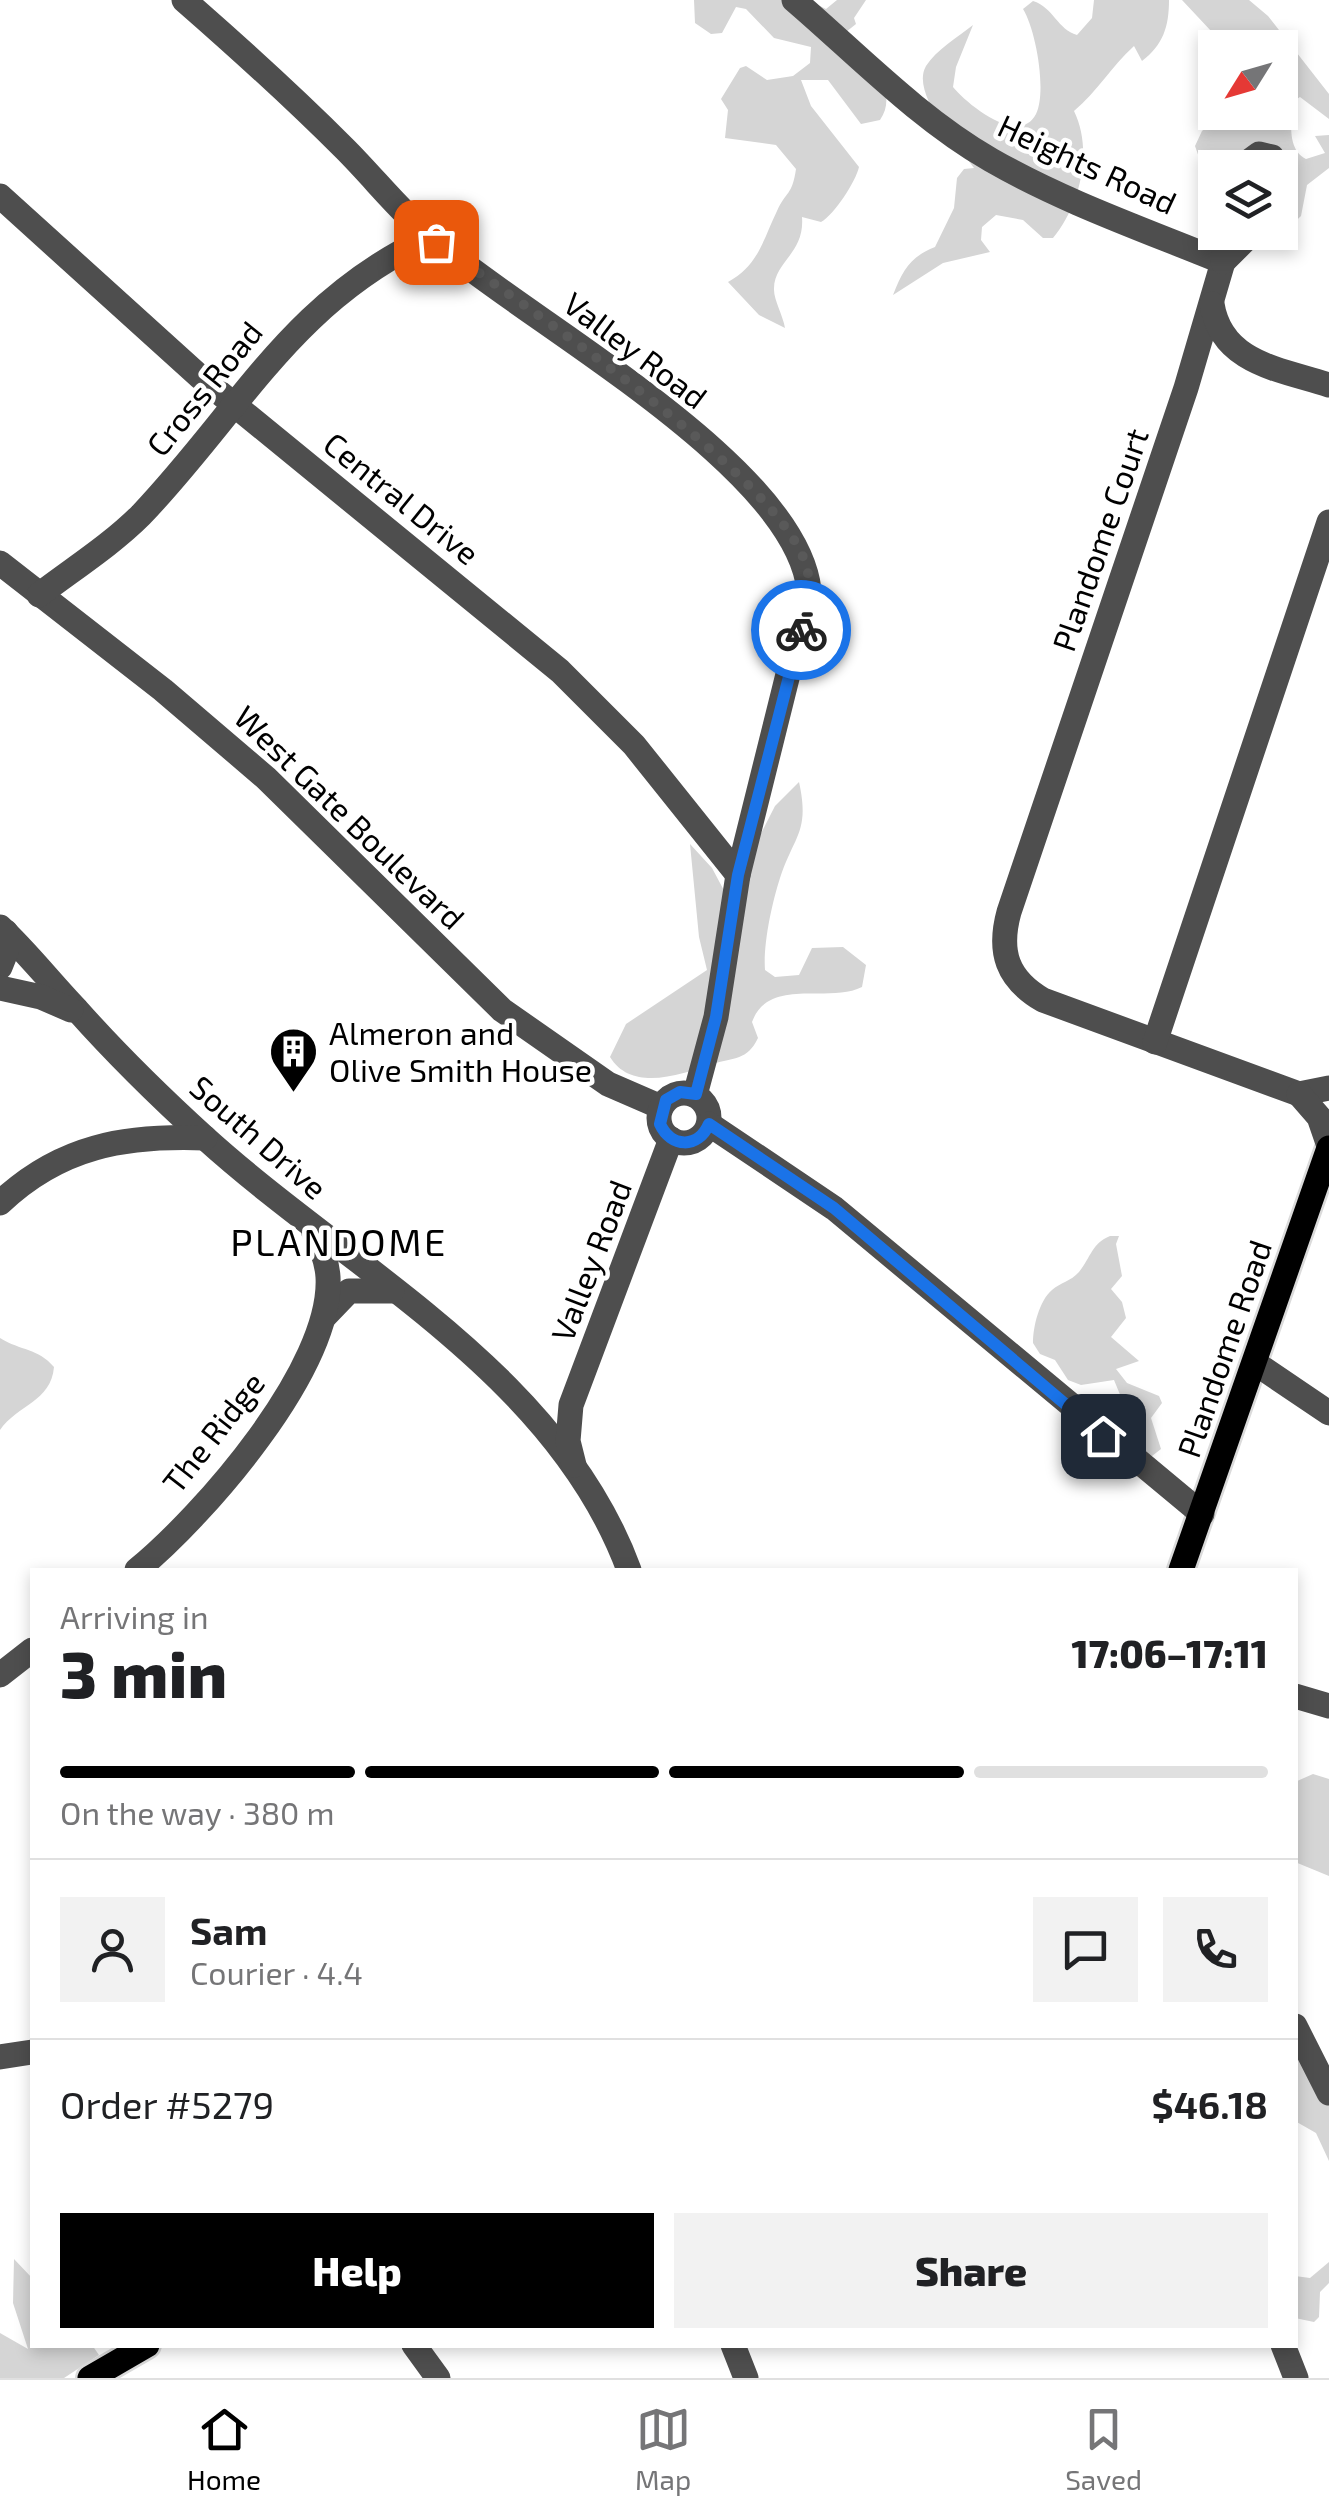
<!DOCTYPE html>
<html lang="en">
<head>
<meta charset="utf-8">
<style>
  :root { --surface:#fff; --page:#f2f2f2; --text:#202124; --muted:#757577; --line:#e0e0e0; --accent:#000 }
  body { margin:0; font-family:"Exo 2",sans-serif; background:var(--page); color:var(--text); height:100vh; display:flex; flex-direction:column; font-size:38px; white-space:nowrap }
  * { box-sizing:border-box; margin:0 }
  p { font-size:32px; color:var(--muted) }
  .icon { flex:none; width:55px; height:55px; fill:none; stroke:currentColor; stroke-width:2; stroke-linecap:round; stroke-linejoin:round }
  .map { position:relative; flex:1; overflow:hidden }
  .drawer { position:absolute; left:30px; top:1568px; width:1268px; height:780px; display:flex; flex-direction:column; background:var(--surface); border-radius:0px; box-shadow:0 5px 15px #0003 }
  .drawer>* { flex:none }
  .needle { width:65px; rotate:233deg }
  .controls { position:absolute; left:1198px; top:30px; display:grid; gap:20px }
  .controls a { display:grid; place-items:center; width:100px; height:100px; border-radius:0px; background:var(--surface); box-shadow:0 5px 15px #0003; font-size:50px }
  .pin { position:absolute; display:grid; place-items:center; width:85px; height:85px; color:#fff; margin:-42px; border-radius:20px; box-shadow:0 5px 15px #0006 }
  .courier { position:absolute; display:grid; place-items:center; width:100px; height:100px; margin:-50px; border:8px solid #1a73e8; border-radius:50%; background:#fff; color:#222; box-shadow:0 2px 12px #0007 }
  .summary em { font-style:normal; font-weight:800 }
  .summary div { display:flex; flex-direction:column-reverse }
  .summary { display:flex; align-items:center; justify-content:space-between; height:170px; padding:0 30px }
  h1 { font-size:65px; font-weight:800; line-height:75px }
  .bar { display:grid; grid-template-columns:repeat(4,1fr); gap:15px 10px; align-content:center; height:120px; padding:0 30px }
  .bar i { height:12px; border-radius:8px; background:var(--line) }
  .bar .selected { background:var(--accent) }
  .bar p { grid-column:span 4 }
  .line { display:flex; align-items:center; gap:25px; padding:0 30px; border-top:2px solid var(--line) }
  .line div { flex:1 }
  .round { display:grid; place-items:center; flex:none; width:105px; height:105px; border-radius:0px; background:var(--page) }
  .button { display:flex; gap:20px; margin-top:auto; padding:20px 30px }
  .button a { flex:1; height:115px; border-radius:0px; background:var(--accent); color:#fff; font-size:40px; font-weight:800; line-height:115px; text-align:center }
  .button a+a { background:var(--page); color:var(--text) }
  .menu { display:flex; justify-content:space-around; align-items:center; height:140px; border-top:2px solid var(--line); background:var(--surface); font-size:28px; color:var(--muted) }
  .menu a { display:grid; justify-items:center; gap:5px }
  .menu .selected { color:var(--accent) }
  .map>svg:first-child { display:block }
  .green { fill:#d5d5d5 }
  .lines { fill:none; stroke-linecap:round; stroke-linejoin:round }
  .major-casing { stroke:#dbdbdb; stroke-width:30 }
  .minor { stroke:#4e4e4e; stroke-width:25 }
  .major { stroke:#000; stroke-width:25 }
  .done { stroke:#595959; stroke-width:10; stroke-dasharray:0 18 }
  .route { stroke:#1a73e8; stroke-width:12 }
  .labels { text-anchor:middle; stroke-width:9; stroke-linejoin:round; paint-order:stroke }
  .street-label { font-size:32px; fill:#000; stroke:#fff }
  .poi-label { font-size:32px; fill:#000; stroke:#fff; text-anchor:start }
  .quarter-label { font-size:38px; letter-spacing:2.5px; fill:#000; stroke:#fff }
</style>
</head>
<body>
<div class="map">
<svg width="1329" height="2378" viewBox="0 0 1329 2378">
  <rect width="100%" height="100%" fill="#fff"/>
  <g class="green">
    <path d="M694,0h114l18,9 11,-9h29l-12,18 2,6 -10,8c19,26 55,57 34,88l-19,4 -33,-44h-27l10,26 48,61c-3,14 -25,48 -38,55l-19,-5c3,37 -29,45 -28,73 0,10 9,26 11,38l-26,-13 -31,-33c30,-16 35,-42 49,-71 9,-20 15,-15 19,-42l-20,-24 -51,-7 3,-28 -7,-11 19,-31 6,-2 21,14 26,-4 17,-13 1,-16 -37,-9 -28,-29 -10,-2 -14,26 -11,1 -16,-11z"/>
    <path d="M1094,0h75c0,27 -6,45 -27,61l-8,-15c-23,21 -37,46 -60,65 19,39 7,93 -21,127h-10l-20,-18 -27,-5 -14,12 -1,13 9,12 -47,11 -50,32c10,-25 17,-38 42,-48l19,-39 3,-30 7,-9 10,-1c-15,-21 -64,-75 -48,-102 10,-16 32,-29 47,-41l-17,42 -3,20c14,17 66,60 83,27 11,-22 0,-84 -13,-105l10,-8c20,6 25,29 44,34l15,-17z"/>
    <path d="M1182,0h67l19,16 61,78v25l-29,-22 -8,5c0,20 -6,46 14,57l19,-6 -10,-17 14,-1v33l-22,17 -6,31 -33,32 3,-15 9,-1 4,-70 -51,-3 -18,10 -13,-3 -7,-20 7,-15 20,-18 58,-1v-64l-54,-1z"/>
    <path d="M799,782c11,50 -5,53 -19,96 -8,25 -17,66 -15,92l10,7 24,-2 13,-27 31,-1 23,18 -4,22c-34,17 -93,-11 -110,35l6,16c-11,23 -24,19 -45,26 -31,10 -81,29 -103,-7l16,-33 81,-54 -8,-33 -9,-93 22,24 16,30 47,-92z"/>
    <path d="M1110,1236h9l-3,8 6,32 -11,13 11,13 4,16 -15,19 28,24 -23,8 11,14 32,13 3,7 -11,15 10,31 -9,7 -12,-4 -22,-23 3,-32 -7,-17 -33,5 -13,-5 -13,-20 -15,-6 -7,-11c0,-16 6,-42 19,-53 8,-7 19,-9 27,-18 12,-15 13,-29 31,-36z"/>
    <path d="M0,1338c21,13 38,10 54,29 -3,35 -37,38 -54,63z"/>
    <path d="M1313,1774l16,5v97l-34,-14v-80z"/>
    <path d="M1295,2044l34,42v75l-13,-28 -21,-12z"/>
    <path d="M14,2259l18,19v67h60l7,10 -35,23h-64v-45l28,16 -15,-46z"/>
    <path d="M1329,2262v21l-9,9 -1,25 -5,5 -19,-4v-42l15,2z"/>
  </g>
  <g class="lines">
    <defs>
      <g id="major">
        <path d="M1181,1570l148,-422"/>
        <path d="M90,2378l57,-33"/>
      </g>
    </defs>
    <use href="#major" class="major-casing"/>
    <g class="minor">
      <path d="M184,0c55,48 109,97 161,149 30,30 57,65 90,92 94,81 361,225 374,349l-71,285 -22,142 -21,78"/>
      <path d="M794,0c63,54 124,118 197,160 73,42 154,70 232,102l-37,126 -177,524c-11,40 -2,67 34,88l256,94 30,-6"/>
      <path d="M1240,168l19,-14 13,3 12,20 -4,24"/>
      <path d="M0,196l199,180 361,295 74,74 104,130"/>
      <path d="M1228,232l-5,30 30,-30"/>
      <path d="M1212,304c9,59 67,65 117,81"/>
      <path d="M0,563l163,127 103,88 236,232 106,74 53,23"/>
      <path d="M39,595c34,-26 72,-50 102,-80 100,-105 150,-213 289,-278"/>
      <path d="M0,927c27,25 51,56 77,83 40,45 84,88 128,128 147,133 352,236 424,432"/>
      <path d="M0,967l6,-15v-20"/>
      <path d="M0,988l41,9 30,13"/>
      <path d="M1155,1042l174,-520"/>
      <circle cx="684" cy="1118" r="25"/>
      <path d="M1299,1094l20,23 10,29"/>
      <path d="M709,1124l125,84 368,306"/>
      <path d="M0,1203c60,-57 125,-68 205,-65"/>
      <path d="M324,1317l25,-26h43"/>
      <path d="M1255,1363l74,50"/>
      <path d="M574,1465l-6,-24 3,-36 100,-266"/>
      <path d="M137,1570c67,-55 196,-202 191,-293 -1,-16 -7,-31 -14,-44"/>
      <path d="M0,1675l32,-25"/>
      <path d="M1295,1696l34,10"/>
      <path d="M1295,2026l34,67"/>
      <path d="M0,2057l32,-5"/>
      <path d="M414,2345l24,33"/>
      <path d="M733,2345l13,33"/>
      <path d="M1283,2345l13,33"/>
    </g>
    <use href="#major" class="major"/>
  </g>
  <g class="lines">
    <path class="done" d="M436,242c81,60 351,238 371,327 5,20 -1,41 -6,61"/>
    <path class="route" d="M801,630l-63,245 -22,142 -20,77 -16,-2 -14,8 -6,24c11,24 38,25 49,0l125,84 269,228"/>
  </g>
  <defs>
    <symbol id="building-pin" viewBox="-11 -11 22 30"><path d="M0 17L-7.5 6A9.5 9.5 0 1 1 7.5 6Z" fill="#000" stroke="#fff"/><path d="M-4-6H4V6H1V3H-1V6H-4ZM-2.5-4.3h1.7v1.8h-1.7ZM.8-4.3h1.7v1.8H.8ZM-2.5-1h1.7V.8h-1.7ZM.8-1h1.7V.8H.8Z" fill="#fff"/></symbol>
  </defs>
  <g fill-rule="evenodd">
    <use href="#building-pin" x="266" y="1024" width="55" height="75"/>
  </g>
  <g class="labels">
    <g class="street-label">
      <text transform="translate(1087 165) rotate(25)" y="11">Heights Road</text>
      <text transform="translate(635 351) rotate(37)" y="11">Valley Road</text>
      <text transform="translate(205 389) rotate(-51)" y="11">Cross Road</text>
      <text transform="translate(401 499) rotate(39)" y="11">Central Drive</text>
      <text transform="translate(1101 540) rotate(-71)" y="11">Plandome Court</text>
      <text transform="translate(349 818) rotate(44)" y="11">West Gate Boulevard</text>
      <text transform="translate(258 1138) rotate(41)" y="11">South Drive</text>
      <text transform="translate(592 1261) rotate(-69)" y="11">Valley Road</text>
      <text transform="translate(1225 1349) rotate(-71)" y="11">Plandome Road</text>
      <text transform="translate(214 1433) rotate(-52)" y="11">The Ridge</text>
    </g>
    <g class="poi-label">
      <text x="329" y="1045">Almeron and<tspan x="329" dy="37">Olive Smith House</tspan></text>
    </g>
    <g class="quarter-label">
      <text x="339" y="1256">PLANDOME</text>
    </g>
  </g>
</svg>
<div class="controls">
<a><svg class="needle" viewBox="-14 -14 28 28"><path d="M0-13l5 13h-10z" fill="#e53935"/><path d="M0 13l5-13h-10z" fill="#757577"/></svg></a>
<a><svg class="icon" aria-label="layers" viewBox="0 0 24 24"><path d="M12 4l9 5-9 5-9-5zM3 14l9 5 9-5"/></svg></a>
</div>
<div class="pin" style="left:436px;top:242px;background:#ea580c"><svg class="icon" aria-label="bag" viewBox="0 0 24 24"><path d="M5 8h14l-1 12H6zM9 8a3 3 0 0 1 6 0"/></svg></div>
<div class="pin" style="left:1103px;top:1436px;background:#1f2937"><svg class="icon" aria-label="home" viewBox="0 0 24 24"><path d="M3 11l9-7 9 7M6 9v11h12V9"/></svg></div>
<div class="courier" style="left:801px;top:630px"><svg class="icon" aria-label="bike" viewBox="0 0 24 24"><circle cx="6" cy="16" r="4"/><circle cx="18" cy="16" r="4"/><path d="M6 16l4-8h5l3 8M10 8l3 8H6M13 5h3"/></svg></div>
<section class="drawer">
<div class="summary"><div><h1>3 min</h1><p>Arriving in</p></div><em>17:06–17:11</em></div>
<div class="bar"><i class="selected"></i><i class="selected"></i><i class="selected"></i><i></i><p>On the way · 380 m</p></div>
<div class="line" style="height:180px"><a class="round"><svg class="icon" aria-label="person" viewBox="0 0 24 24"><circle cx="12" cy="8" r="4"/><path d="M4 21q1-7 8-7t8 7"/></svg></a><div><b>Sam</b><p>Courier · 4.4</p></div><a class="round"><svg class="icon" aria-label="chat" viewBox="0 0 24 24"><path d="M4 5h16v11H9l-5 4z"/></svg></a><a class="round"><svg class="icon" aria-label="phone" viewBox="0 0 24 24"><path d="M5 4h4l2 5-3 2q2 4 5 5l2-3 5 2v4C11 20 4 13 5 4z"/></svg></a></div>
<div class="line" style="height:130px"><div>Order #5279</div><b>$46.18</b></div>
<div class="button"><a>Help</a><a>Share</a></div>
</section>
</div>
<nav class="menu">
<a class="selected"><svg class="icon" aria-label="home" viewBox="0 0 24 24"><path d="M3 11l9-7 9 7M6 9v11h12V9"/></svg>Home</a>
<a><svg class="icon" aria-label="map" viewBox="0 0 24 24"><path d="M3 6l6-2 6 2 6-2v14l-6 2-6-2-6 2zM9 4v14M15 6v14"/></svg>Map</a>
<a><svg class="icon" aria-label="saved" viewBox="0 0 24 24"><path d="M7 4h10v16l-5-4-5 4z"/></svg>Saved</a>
</nav>
</body>
</html>
